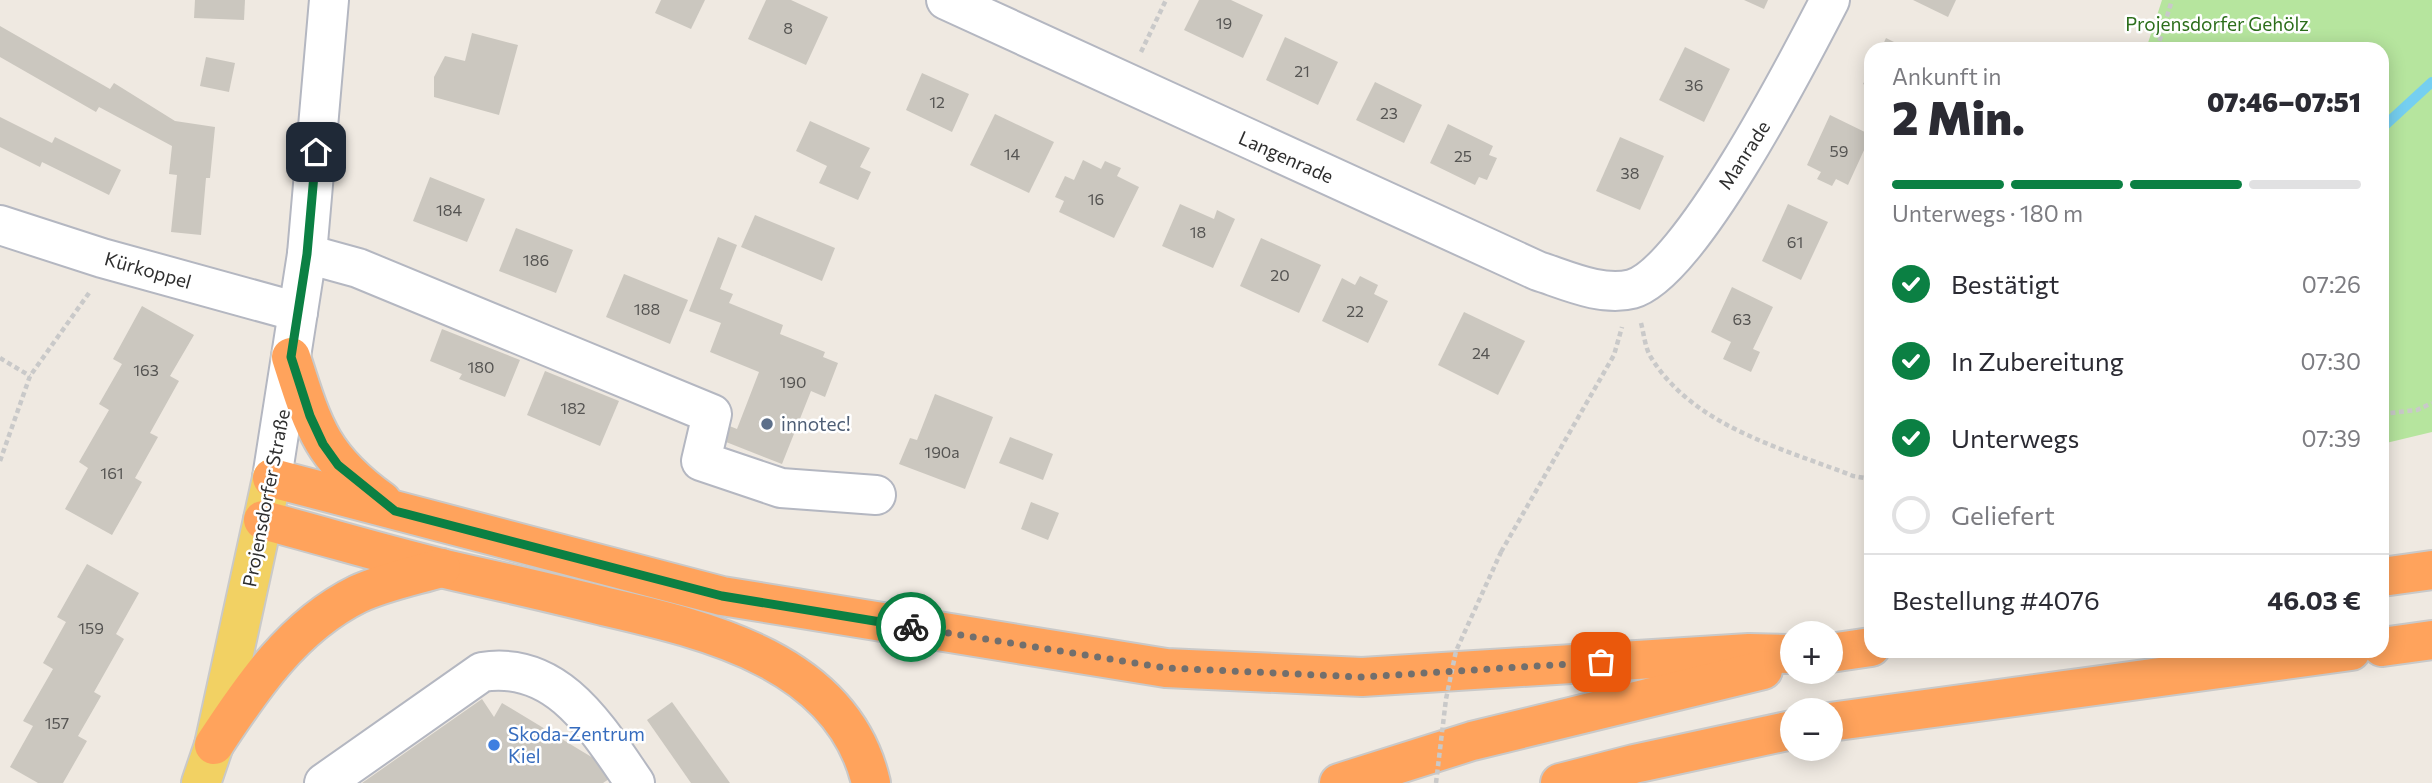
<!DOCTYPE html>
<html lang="de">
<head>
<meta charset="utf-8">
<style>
  :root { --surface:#fff; --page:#f7f7f7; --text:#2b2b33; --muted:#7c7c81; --line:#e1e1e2; --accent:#0b8043 }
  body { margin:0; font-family:Commissioner,sans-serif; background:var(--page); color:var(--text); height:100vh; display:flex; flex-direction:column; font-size:26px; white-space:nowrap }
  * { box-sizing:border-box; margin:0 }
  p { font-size:23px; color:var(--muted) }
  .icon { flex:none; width:38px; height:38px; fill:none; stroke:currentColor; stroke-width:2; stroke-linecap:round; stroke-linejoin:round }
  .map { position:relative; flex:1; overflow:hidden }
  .sheet { position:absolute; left:1864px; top:42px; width:525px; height:616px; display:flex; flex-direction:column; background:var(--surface); border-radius:21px; box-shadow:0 4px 18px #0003 }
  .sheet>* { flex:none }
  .fabs { position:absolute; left:1780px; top:621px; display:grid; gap:14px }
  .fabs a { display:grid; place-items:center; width:63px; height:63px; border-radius:50%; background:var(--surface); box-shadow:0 4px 18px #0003; font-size:35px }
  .pin { position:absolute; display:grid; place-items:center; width:60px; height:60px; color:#fff; margin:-30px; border-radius:14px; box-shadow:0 4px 10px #0006 }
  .courier { position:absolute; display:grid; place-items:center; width:70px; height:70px; margin:-35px; border:5px solid #0b8043; border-radius:50%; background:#fff; color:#222; box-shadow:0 2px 9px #0007 }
  .summary em { font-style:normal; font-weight:800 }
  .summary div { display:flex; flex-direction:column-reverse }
  .summary { display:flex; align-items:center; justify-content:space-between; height:119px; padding:0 28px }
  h1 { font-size:46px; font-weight:800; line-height:52px }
  .bar { display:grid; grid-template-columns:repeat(4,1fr); gap:10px 7px; align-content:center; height:84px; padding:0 28px }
  .bar i { height:9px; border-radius:5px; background:var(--line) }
  .bar .current { background:var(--accent) }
  .bar p { grid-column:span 4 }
  .line { display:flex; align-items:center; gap:18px; padding:0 28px; border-top:2px solid var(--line) }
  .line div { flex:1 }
  ol { padding:0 28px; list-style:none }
  li { display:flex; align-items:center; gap:21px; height:77px }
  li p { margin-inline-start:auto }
  li .icon { padding:7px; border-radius:50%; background:var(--accent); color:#fff; stroke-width:4 }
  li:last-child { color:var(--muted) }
  li i { width:38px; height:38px; border:4px solid var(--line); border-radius:50% }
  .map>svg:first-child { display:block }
  .green { fill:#b6e59e }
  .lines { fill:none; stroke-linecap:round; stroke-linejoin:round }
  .stream { stroke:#75cff0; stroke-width:10 }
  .building { fill:#cbc7bf }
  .minor-casing { stroke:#b4b7c1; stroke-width:42 }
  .major-casing { stroke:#c9c9c9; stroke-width:42 }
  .highway-casing { stroke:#c9c9c9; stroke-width:42 }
  .path { stroke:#c9c9c9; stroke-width:4.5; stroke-dasharray:5 3.5; stroke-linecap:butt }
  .minor { stroke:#fff; stroke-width:38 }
  .major { stroke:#f2d163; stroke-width:38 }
  .highway { stroke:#ffa35c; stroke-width:38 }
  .path-bridge { stroke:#c9c9c9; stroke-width:4.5; stroke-dasharray:5 3.5; stroke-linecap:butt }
  .done { stroke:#726f6d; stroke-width:7; stroke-dasharray:0 12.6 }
  .route { stroke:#0b8043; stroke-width:9 }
  .service-dot { fill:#5c6f8a; stroke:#fff; stroke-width:2.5 }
  .shop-dot { fill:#3f7fe0; stroke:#fff; stroke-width:2.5 }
  .labels { text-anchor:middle; stroke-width:5; stroke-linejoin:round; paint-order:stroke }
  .number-label { font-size:16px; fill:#555452 }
  .park-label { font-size:19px; fill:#2c6e1b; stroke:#fff }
  .street-label { font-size:19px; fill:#2e2e2e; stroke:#fff }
  .service-label { font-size:19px; fill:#4e5e75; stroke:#fff; text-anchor:start }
  .shop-label { font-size:19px; fill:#366cbe; stroke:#fff; text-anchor:start }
</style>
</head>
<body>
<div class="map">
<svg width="2432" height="783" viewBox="0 0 2432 783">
  <rect width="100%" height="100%" fill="#efe9e1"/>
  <path class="green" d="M2162,0h270v432l-50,12v-395h-236z"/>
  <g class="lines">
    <path class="stream" d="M2382,128l50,-46"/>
  </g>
  <g class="building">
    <path d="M195,0h50l-1,20 -50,-2z"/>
    <path d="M661,0h44l-14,29 -36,-16z"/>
    <path d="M766,0h25l37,17 -22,48 -58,-26z"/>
    <path d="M1199,0h32l32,15 -20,43 -59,-28z"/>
    <path d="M1744,0h24l-4,9z"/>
    <path d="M1913,0h43l-8,17z"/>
    <path d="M0,26l110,63 4,-6 61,38 40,6 -5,51h-4l-5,57 -30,-3 6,-57 -8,-1 3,-28 -73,-39 -3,5 -96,-55z"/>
    <path d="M472,33l46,12 -19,70 -65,-18v-20l11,-21 20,5z"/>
    <path d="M1285,37l53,25 -20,43 -52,-25z"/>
    <path d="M1886,38l22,11h-27z"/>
    <path d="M1685,47l45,22 -26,53 -45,-22z"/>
    <path d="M206,57l29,6 -6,29 -29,-6z"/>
    <path d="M1871,69v19l-8,-4z"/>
    <path d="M922,73l47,21 -17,38 -46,-22z"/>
    <path d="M1375,82l47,23 -18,38 -48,-23z"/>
    <path d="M995,114l59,28 -25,51 -59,-28z"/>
    <path d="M1830,115l41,20 -23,50 -12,-6 -4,7 -15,-7 4,-7 -14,-7z"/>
    <path d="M0,117l52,26 3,-6 66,33 -12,25 -67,-33 -2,5 -40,-20z"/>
    <path d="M810,121l60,27 -10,19 11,5 -13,28 -39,-17 8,-17 -31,-15z"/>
    <path d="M1448,124l45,22 -4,9 8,3 -10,22 -8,-3 -4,8 -45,-22z"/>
    <path d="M1620,137l44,19 -24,54 -44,-19z"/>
    <path d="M1083,160l18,9 4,-8 16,7 -4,8 22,11 -25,51 -55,-26 5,-11 -9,-4 10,-21 9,4z"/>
    <path d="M430,177l55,22 -18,43 -54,-21z"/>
    <path d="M1180,204l34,15 3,-9 18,9 -22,49 -51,-22z"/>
    <path d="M1788,204l40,18 -27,58 -39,-19z"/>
    <path d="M755,215l80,33 -13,33 -81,-34z"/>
    <path d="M516,228l57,22 -17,43 -57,-22z"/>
    <path d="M718,237l19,8 -17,44 13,5 -4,9 54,22 -3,9 45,18 -2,5 15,6 -13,34 -14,-6 -29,73 -61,-24 6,-15 10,4 22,-57 -49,-20 11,-29 -32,-12z"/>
    <path d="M1261,238l60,27 -22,48 -59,-27z"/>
    <path d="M624,274l64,26 -18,44 -64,-27z"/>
    <path d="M1360,276l18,9 -4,9 14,7 -20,42 -46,-22 20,-43 13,7z"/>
    <path d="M1732,287l41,20 -20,42 7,3 -9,20 -28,-13 8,-17 -20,-10z"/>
    <path d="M142,306l52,29 -24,41 9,5 -29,52 8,4 -23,41 7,4 -30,53 -47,-26 23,-41 -9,-6 30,-52 -10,-6 23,-40 -9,-5z"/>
    <path d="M1464,312l61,29 -27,54 -60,-30z"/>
    <path d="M442,329l78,31 -15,37 -46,-18 3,-5 -32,-13z"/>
    <path d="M545,371l74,30 -19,45 -73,-31z"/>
    <path d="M935,394l58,23 -28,72 -66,-25 11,-26 7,2z"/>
    <path d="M1010,437l43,17 -10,26 -44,-17z"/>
    <path d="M1031,502l28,11 -11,27 -27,-11z"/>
    <path d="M87,564l52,29 -23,41 8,5 -30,53 7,4 -23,40 9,5 -24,42h-25l-28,-16 23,-41 -10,-5 30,-52 -10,-6 23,-41 -9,-5z"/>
    <path d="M482,699l12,18 8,-14 116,70 -15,10h-241z"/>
    <path d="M672,702l58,81h-39l-44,-63z"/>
  </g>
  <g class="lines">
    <defs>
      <g id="minor">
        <path d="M946,0l592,271c28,9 64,26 94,18 58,-16 168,-231 198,-289"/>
        <path d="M0,225l102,33 196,54"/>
        <path d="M307,254l51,14 354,146 -11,47 80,27 95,7"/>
        <path d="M272,478l35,-224 22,-254"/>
        <path d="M324,783l158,-111c76,-12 115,56 153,111"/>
      </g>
      <path id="major" d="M201,783l13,-38 58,-267"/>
      <g id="highway">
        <path d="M291,357c22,69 30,100 91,144"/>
        <path d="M272,478l450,118 444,72 196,9 387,-24 43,1"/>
        <path d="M263,520c65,17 130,37 195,52 49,11 97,22 145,34 104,24 240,55 268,177"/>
        <path d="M2382,577l50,-7"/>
        <path d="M2382,647l50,-7"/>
        <path d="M1830,653l41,-6"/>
        <path d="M1830,722l521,-71"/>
        <path d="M214,745c38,-58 79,-119 144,-151 26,-12 56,-18 83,-26"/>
        <path d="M1339,783l133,-42 291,-71"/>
        <path d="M1560,783l74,-19 158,-34"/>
      </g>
    </defs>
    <use href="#minor" class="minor-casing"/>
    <use href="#major" class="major-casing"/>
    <use href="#highway" class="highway-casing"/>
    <g class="path">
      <path d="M2157,49l15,-49"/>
      <path d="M1141,52l25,-52"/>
      <path d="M1641,323c3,11 4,26 11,36 43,68 130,89 201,117l18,3"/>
      <path d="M0,358l30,18"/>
      <path d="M2382,414l35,-4 15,-7"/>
      <path d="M0,461l30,-85 59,-83"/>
      <path d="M1501,552l113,-197 8,-28"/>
    </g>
    <use href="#minor" class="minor"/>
    <use href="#major" class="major"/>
    <use href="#highway" class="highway"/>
    <path class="path-bridge" d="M1436,783l10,-84 10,-48 45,-99"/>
  </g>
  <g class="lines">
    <path class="done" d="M911,627l255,41 196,9 239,-15"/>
    <path class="route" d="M316,152l-9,102 -16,103 19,59 13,28 15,21 57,46 327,85 189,31"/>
  </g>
  <circle class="service-dot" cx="767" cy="424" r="7"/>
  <circle class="shop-dot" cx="494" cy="745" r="7"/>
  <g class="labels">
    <g class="number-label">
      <text x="1224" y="29">19</text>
      <text x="788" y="34">8</text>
      <text x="1302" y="77">21</text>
      <text x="1694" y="91">36</text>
      <text x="937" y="108">12</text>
      <text x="1389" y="119">23</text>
      <text x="1839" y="157">59</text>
      <text x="1012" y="160">14</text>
      <text x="1463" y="162">25</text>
      <text x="1630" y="179">38</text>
      <text x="1096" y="205">16</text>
      <text x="449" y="216">184</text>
      <text x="1198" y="238">18</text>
      <text x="1795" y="248">61</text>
      <text x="536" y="266">186</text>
      <text x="1280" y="281">20</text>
      <text x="647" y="315">188</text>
      <text x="1355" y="317">22</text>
      <text x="1742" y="325">63</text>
      <text x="1481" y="359">24</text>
      <text x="481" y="373">180</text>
      <text x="146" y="376">163</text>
      <text x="793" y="388">190</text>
      <text x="573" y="414">182</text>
      <text x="942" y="458">190a</text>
      <text x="112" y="479">161</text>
      <text x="91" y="634">159</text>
      <text x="57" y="729">157</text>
    </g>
    <g class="park-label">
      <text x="2217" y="31">Projensdorfer Gehölz</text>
    </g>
    <g class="street-label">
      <text transform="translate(1744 155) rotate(-57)" y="7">Manrade</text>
      <text transform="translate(1286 157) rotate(24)" y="7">Langenrade</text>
      <text transform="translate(148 270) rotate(16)" y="7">Kürkoppel</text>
      <text transform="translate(266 498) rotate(-79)" y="7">Projensdorfer Straße</text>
    </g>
    <g class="service-label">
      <text x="781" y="431">innotec!</text>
    </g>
    <g class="shop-label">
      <text x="508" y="741">Skoda-Zentrum<tspan x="508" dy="22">Kiel</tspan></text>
    </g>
  </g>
</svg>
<div class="fabs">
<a>+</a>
<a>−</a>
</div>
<div class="pin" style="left:1601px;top:662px;background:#ea580c"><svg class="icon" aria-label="bag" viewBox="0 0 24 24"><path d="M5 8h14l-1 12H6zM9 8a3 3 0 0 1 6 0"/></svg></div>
<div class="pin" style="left:316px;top:152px;background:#1f2937"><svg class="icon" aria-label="home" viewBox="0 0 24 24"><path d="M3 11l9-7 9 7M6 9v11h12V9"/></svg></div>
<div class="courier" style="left:911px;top:627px"><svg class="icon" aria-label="bike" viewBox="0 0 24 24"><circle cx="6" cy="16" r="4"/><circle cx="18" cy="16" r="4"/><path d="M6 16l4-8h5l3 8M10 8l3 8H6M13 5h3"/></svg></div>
<section class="sheet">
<div class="summary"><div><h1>2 Min.</h1><p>Ankunft in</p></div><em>07:46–07:51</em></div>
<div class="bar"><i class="current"></i><i class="current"></i><i class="current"></i><i></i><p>Unterwegs · 180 m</p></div>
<ol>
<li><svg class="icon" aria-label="check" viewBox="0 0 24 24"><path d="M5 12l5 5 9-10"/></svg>Bestätigt<p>07:26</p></li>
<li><svg class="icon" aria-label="check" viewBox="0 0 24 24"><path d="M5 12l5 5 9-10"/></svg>In Zubereitung<p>07:30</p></li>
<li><svg class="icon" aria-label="check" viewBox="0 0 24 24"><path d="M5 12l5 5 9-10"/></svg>Unterwegs<p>07:39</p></li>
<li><i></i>Geliefert</li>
</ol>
<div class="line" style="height:91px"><div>Bestellung #4076</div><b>46.03 €</b></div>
</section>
</div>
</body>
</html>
